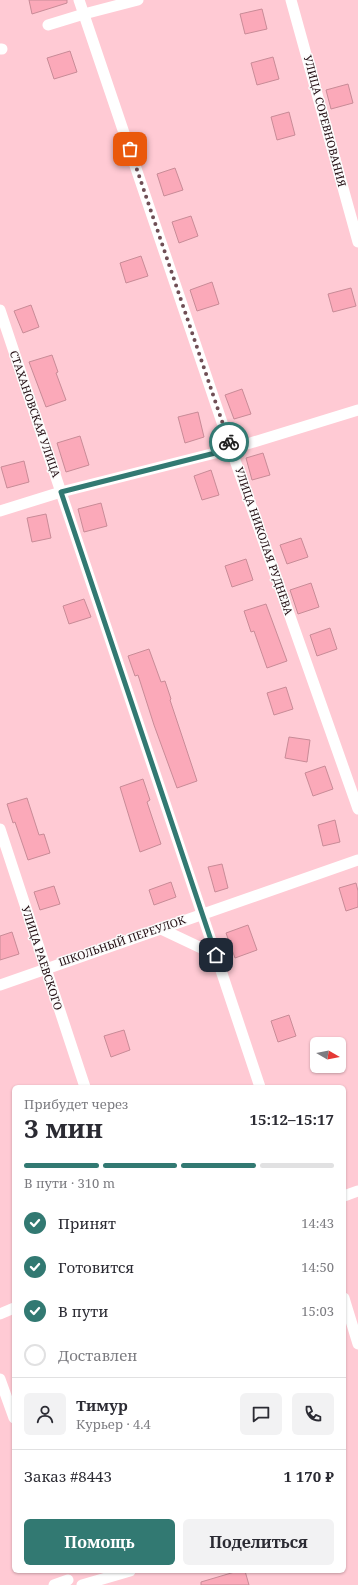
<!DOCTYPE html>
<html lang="ru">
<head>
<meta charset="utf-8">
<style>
  :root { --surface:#fff; --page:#f2f2f3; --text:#2b2b33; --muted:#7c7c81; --line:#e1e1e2; --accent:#327972 }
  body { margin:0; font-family:"Noto Serif",serif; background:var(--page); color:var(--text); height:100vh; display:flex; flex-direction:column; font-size:15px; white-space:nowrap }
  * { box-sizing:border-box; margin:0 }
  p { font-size:13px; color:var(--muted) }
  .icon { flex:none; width:22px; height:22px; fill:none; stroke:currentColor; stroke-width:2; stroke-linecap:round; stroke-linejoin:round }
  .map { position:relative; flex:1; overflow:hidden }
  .sheet { position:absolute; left:12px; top:1085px; width:334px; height:488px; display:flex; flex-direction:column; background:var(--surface); border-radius:6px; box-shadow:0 1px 3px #0004 }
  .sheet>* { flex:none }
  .needle { width:26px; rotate:99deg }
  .tools { position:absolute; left:310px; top:1037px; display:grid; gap:8px }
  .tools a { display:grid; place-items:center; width:36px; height:36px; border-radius:6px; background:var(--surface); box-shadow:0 1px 3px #0004; font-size:20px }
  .pin { position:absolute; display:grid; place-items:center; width:34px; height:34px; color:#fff; margin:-17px; border-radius:8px; box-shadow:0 2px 6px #0006 }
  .courier { position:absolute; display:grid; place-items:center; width:40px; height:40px; margin:-20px; border:3px solid #327972; border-radius:50%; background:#fff; color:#222; box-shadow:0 1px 5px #0007 }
  .overview em { font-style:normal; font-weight:700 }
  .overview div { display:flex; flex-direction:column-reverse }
  .overview { display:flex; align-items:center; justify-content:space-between; height:68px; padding:0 12px }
  h1 { font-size:26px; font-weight:700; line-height:30px }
  .bar { display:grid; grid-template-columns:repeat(4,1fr); gap:6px 4px; align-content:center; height:48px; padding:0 12px }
  .bar i { height:5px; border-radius:3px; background:var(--line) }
  .bar .on { background:var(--accent) }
  .bar p { grid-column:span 4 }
  .line { display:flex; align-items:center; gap:10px; padding:0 12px; border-top:1px solid var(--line) }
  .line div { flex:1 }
  .round { display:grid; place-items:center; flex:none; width:42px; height:42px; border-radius:6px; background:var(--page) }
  ol { padding:0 12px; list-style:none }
  li { display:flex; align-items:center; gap:12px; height:44px }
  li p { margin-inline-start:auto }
  li .icon { padding:4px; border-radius:50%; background:var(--accent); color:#fff; stroke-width:4 }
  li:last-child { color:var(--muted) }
  li i { width:22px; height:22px; border:2px solid var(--line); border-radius:50% }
  .primary-button { display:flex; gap:8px; margin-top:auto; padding:8px 12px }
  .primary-button a { flex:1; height:46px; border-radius:6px; background:var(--accent); color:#fff; font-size:16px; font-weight:700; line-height:46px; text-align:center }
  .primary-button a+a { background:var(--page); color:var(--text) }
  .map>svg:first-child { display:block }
  .building { fill:#fba9b9; stroke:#c88b97 }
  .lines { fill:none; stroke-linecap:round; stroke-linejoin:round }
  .minor { stroke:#fff; stroke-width:11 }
  .done { stroke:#6f4e55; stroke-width:4; stroke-dasharray:0 7.2 }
  .route { stroke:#327972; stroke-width:5 }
  .labels { text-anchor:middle; stroke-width:3; stroke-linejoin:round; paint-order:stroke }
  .street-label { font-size:11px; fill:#210c11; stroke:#fbfbfb }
</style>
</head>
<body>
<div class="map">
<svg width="358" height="1585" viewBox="0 0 358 1585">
  <rect width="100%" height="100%" fill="#ffcad4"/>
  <g class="building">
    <path d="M29,0h38v3l-35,11z"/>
    <path d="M262,9l5,20 -22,5 -5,-20z"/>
    <path d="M70,51l7,21 -23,7 -7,-21z"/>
    <path d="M273,57l6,22 -22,6 -6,-22z"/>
    <path d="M348,84l5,19 -22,6 -5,-19z"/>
    <path d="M289,112l6,23 -18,5 -6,-23z"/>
    <path d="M175,168l8,22 -19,6 -7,-22z"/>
    <path d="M191,216l7,20 -19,7 -7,-21z"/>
    <path d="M141,256l7,20 -22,7 -6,-20z"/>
    <path d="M212,282l7,22 -22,7 -7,-21z"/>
    <path d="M351,288l5,18 -23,6 -5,-18z"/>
    <path d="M31,305l8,22 -16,6 -9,-22z"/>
    <path d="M52,355l6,17 -2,1 10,27 -20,7 -17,-45z"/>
    <path d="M242,389l9,25 -17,5 -9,-24z"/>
    <path d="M198,412l6,25 -19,6 -7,-26z"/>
    <path d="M80,436l9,29 -23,7 -9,-29z"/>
    <path d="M263,453l7,22 -18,5 -6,-22z"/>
    <path d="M24,461l5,21 -22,6 -6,-21z"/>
    <path d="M211,470l8,25 -17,5 -8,-24z"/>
    <path d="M101,503l6,23 -23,6 -6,-23z"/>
    <path d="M46,514l5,24 -19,4 -5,-24z"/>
    <path d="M301,538l7,19 -21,7 -7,-19z"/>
    <path d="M246,559l7,21 -21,7 -7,-21z"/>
    <path d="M311,583l8,24 -21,7 -8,-24z"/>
    <path d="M84,599l7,18 -22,7 -6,-18z"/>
    <path d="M266,604l21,57 -20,7 -13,-37 -3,1 -7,-21z"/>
    <path d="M330,628l7,21 -20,7 -7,-21z"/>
    <path d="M149,649l12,33 4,-1 6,18 -1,1 27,81 -20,7 -23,-63 -16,-50 -3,1 -7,-20z"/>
    <path d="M286,687l7,22 -19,6 -7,-22z"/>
    <path d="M289,737l21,3 -3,22 -22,-4z"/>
    <path d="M325,766l8,23 -20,7 -8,-23z"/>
    <path d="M143,779l7,21 -3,2 14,42 -21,8 -20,-65z"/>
    <path d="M27,798l12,37 5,-1 6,19 -22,7 -13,-38 -2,1 -6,-19z"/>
    <path d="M335,820l5,22 -17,4 -5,-21z"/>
    <path d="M222,864l6,24 -13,4 -7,-25z"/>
    <path d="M171,882l5,15 -22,8 -5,-15z"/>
    <path d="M356,883l2,8v16l-12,4 -7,-23z"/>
    <path d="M54,886l6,18 -20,6 -6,-18z"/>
    <path d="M248,925l9,25 -22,8 -9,-25z"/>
    <path d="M12,932l7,22 -19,6v-24z"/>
    <path d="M289,1015l7,21 -18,6 -7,-21z"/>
    <path d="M124,1030l6,20 -19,7 -7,-21z"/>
    <path d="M238,1571h7l4,14h-48v-3z"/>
  </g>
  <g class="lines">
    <g class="minor">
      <path d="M79,0l152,449 127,360"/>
      <path d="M291,0l67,242"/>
      <path d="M48,25l36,-11 54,-14"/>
      <path d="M0,49h2"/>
      <path d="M0,310l260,777"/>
      <path d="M0,511l61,-19 170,-43 127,-39"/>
      <path d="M0,829l85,258"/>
      <path d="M159,928l57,27"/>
      <path d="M0,985l358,-125"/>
      <path d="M344,1196l14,-5"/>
      <path d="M344,1298l14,46"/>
      <path d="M0,1314l14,-6"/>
      <path d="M0,1379l14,39"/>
      <path d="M54,1585l14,-5"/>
      <path d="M82,1585l48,-14"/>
    </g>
  </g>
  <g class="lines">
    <path class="done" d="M130,149l99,293"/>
    <path class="route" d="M216,955l-155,-463 170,-43 -2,-7"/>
  </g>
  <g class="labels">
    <g class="street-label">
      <text transform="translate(325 121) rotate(75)" y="4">УЛИЦА СОРЕВНОВАНИЯ</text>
      <text transform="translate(35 414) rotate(71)" y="4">СТАХАНОВСКАЯ УЛИЦА</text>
      <text transform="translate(264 541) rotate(71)" y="4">УЛИЦА НИКОЛАЯ РУДНЕВА</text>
      <text transform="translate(122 941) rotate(-19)" y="4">ШКОЛЬНЫЙ ПЕРЕУЛОК</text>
      <text transform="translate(42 958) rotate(72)" y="4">УЛИЦА РАЕВСКОГО</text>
    </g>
  </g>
</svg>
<div class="tools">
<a><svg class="needle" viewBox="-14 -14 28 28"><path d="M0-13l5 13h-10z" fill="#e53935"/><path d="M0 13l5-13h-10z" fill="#7c7c81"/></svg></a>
</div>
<div class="pin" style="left:130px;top:149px;background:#ea580c"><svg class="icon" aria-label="bag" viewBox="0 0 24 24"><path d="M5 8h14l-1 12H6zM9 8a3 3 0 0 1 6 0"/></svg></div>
<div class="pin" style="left:216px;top:955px;background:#1f2937"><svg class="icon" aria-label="home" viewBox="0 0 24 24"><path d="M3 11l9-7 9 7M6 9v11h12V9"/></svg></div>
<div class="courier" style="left:229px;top:442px"><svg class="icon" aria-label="bike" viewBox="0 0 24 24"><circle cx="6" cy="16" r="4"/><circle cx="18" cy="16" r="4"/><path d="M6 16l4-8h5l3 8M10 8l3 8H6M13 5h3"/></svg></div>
<section class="sheet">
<div class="overview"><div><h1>3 мин</h1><p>Прибудет через</p></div><em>15:12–15:17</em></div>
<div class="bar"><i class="on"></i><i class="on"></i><i class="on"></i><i></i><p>В пути · 310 m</p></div>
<ol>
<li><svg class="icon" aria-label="check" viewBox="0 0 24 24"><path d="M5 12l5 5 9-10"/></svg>Принят<p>14:43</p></li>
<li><svg class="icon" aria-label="check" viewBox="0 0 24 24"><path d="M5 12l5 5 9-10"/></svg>Готовится<p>14:50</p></li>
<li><svg class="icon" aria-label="check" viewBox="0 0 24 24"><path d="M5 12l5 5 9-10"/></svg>В пути<p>15:03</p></li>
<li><i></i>Доставлен</li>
</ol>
<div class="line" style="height:72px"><a class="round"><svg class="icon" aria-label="person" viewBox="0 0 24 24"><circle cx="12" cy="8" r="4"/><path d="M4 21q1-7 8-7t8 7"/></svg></a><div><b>Тимур</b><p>Курьер · 4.4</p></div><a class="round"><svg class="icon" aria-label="chat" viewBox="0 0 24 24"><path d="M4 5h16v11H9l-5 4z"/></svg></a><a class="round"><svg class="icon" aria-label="phone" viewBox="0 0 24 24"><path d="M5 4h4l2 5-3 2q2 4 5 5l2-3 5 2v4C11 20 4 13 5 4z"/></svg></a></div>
<div class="line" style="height:52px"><div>Заказ #8443</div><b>1 170 ₽</b></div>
<div class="primary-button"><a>Помощь</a><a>Поделиться</a></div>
</section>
</div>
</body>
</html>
